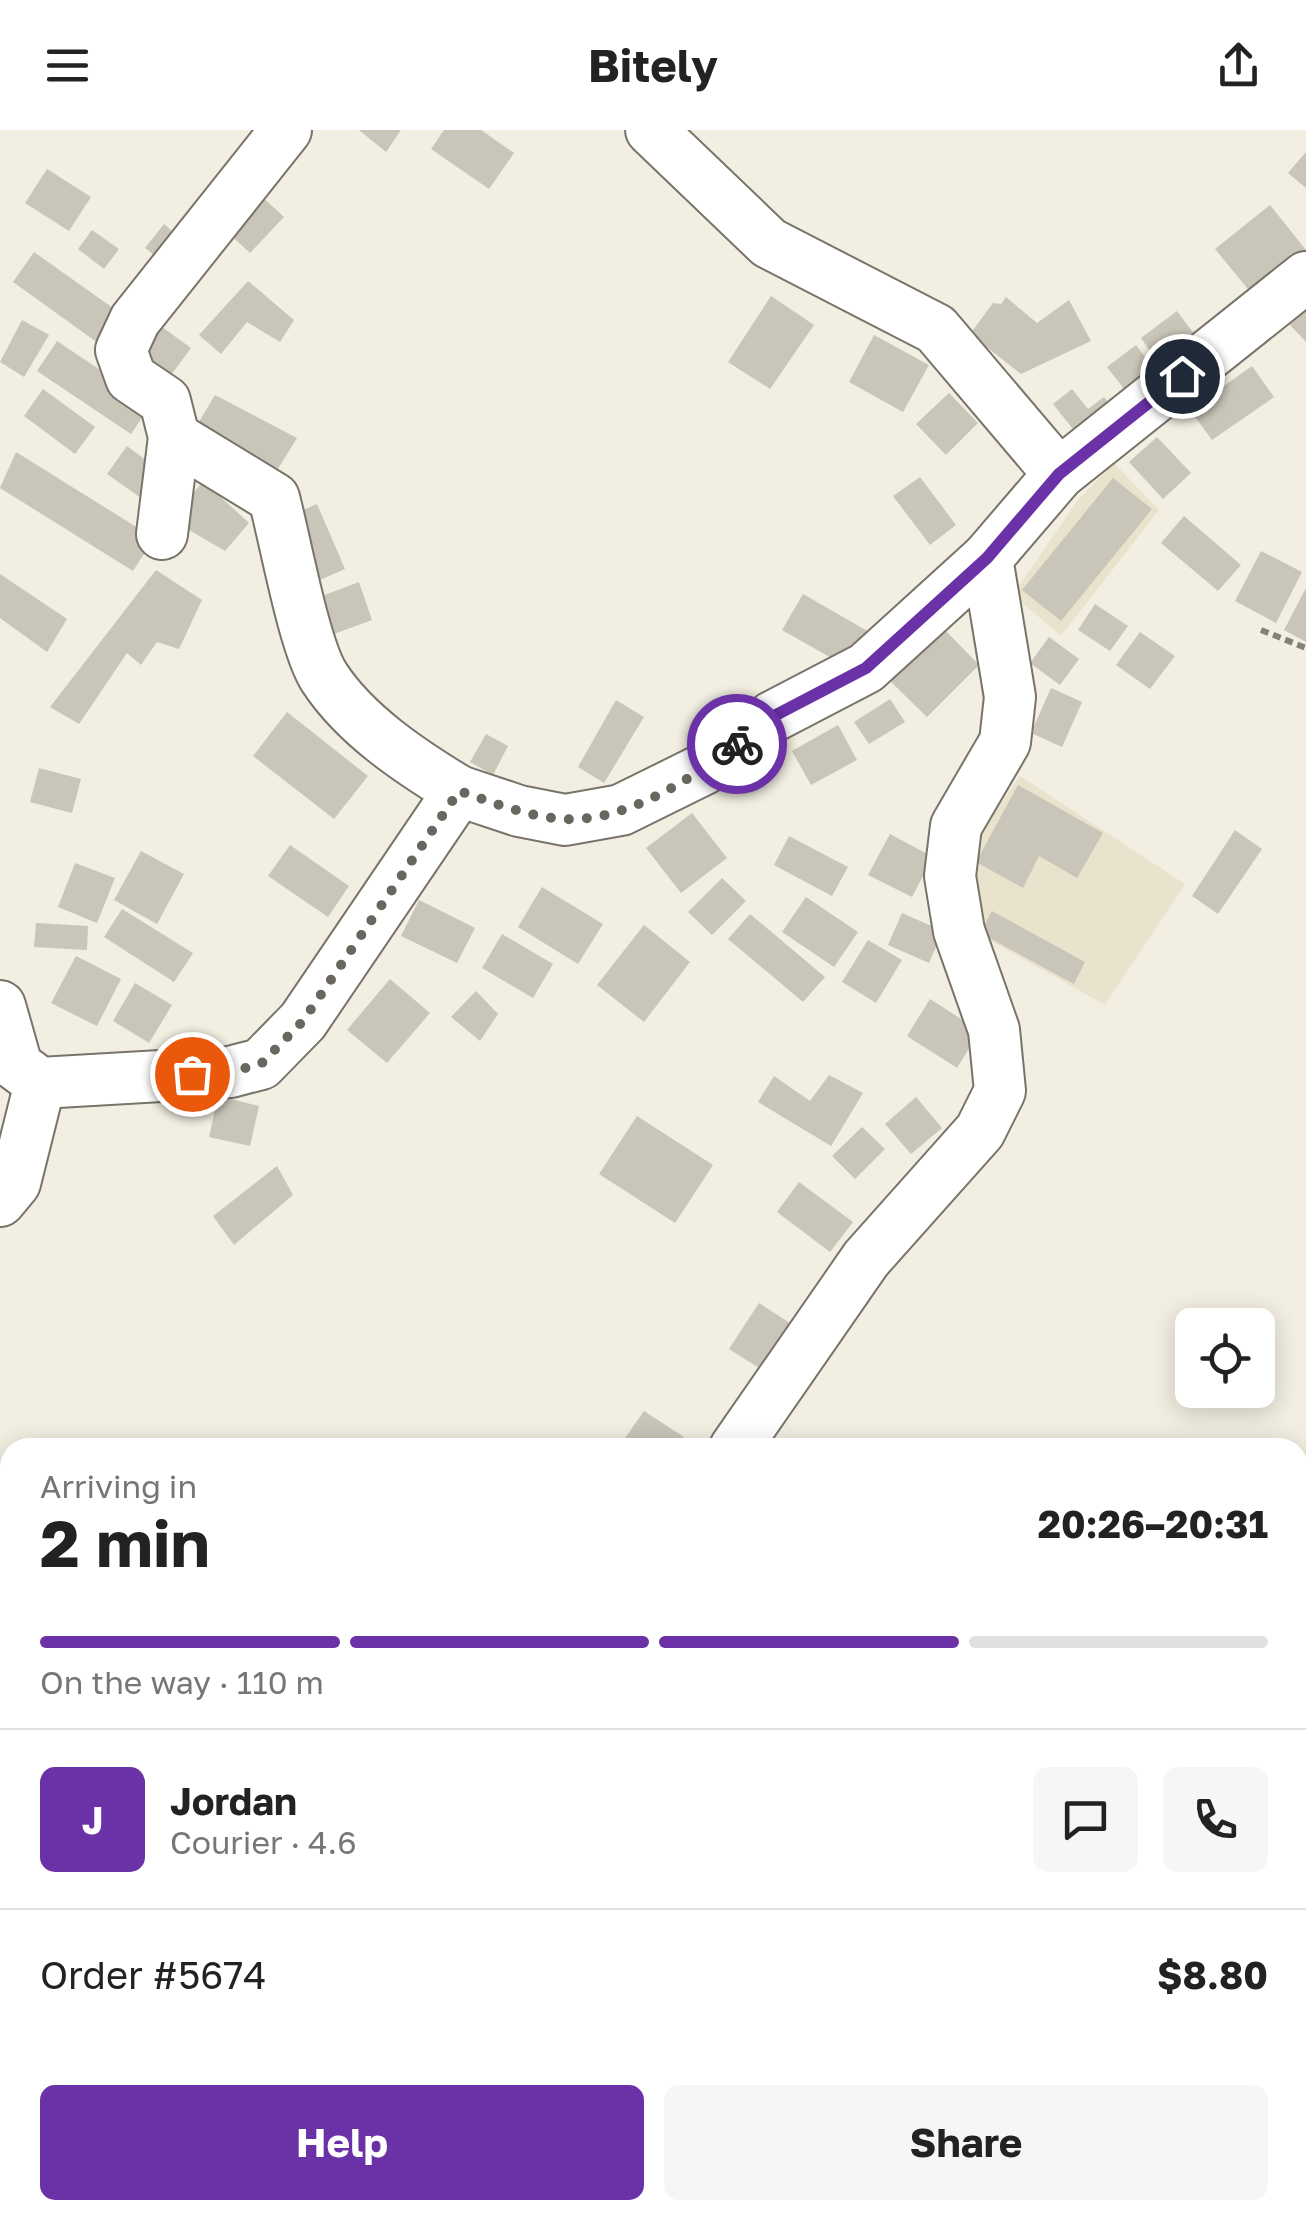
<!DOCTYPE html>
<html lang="en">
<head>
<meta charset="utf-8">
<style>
  :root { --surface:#fff; --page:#f6f6f6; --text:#222; --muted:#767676; --line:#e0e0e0; --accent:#6b31a7 }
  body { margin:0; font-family:"Golos Text",sans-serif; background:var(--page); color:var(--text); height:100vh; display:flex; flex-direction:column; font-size:38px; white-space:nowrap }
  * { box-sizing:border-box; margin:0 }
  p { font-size:32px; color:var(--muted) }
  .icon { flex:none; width:55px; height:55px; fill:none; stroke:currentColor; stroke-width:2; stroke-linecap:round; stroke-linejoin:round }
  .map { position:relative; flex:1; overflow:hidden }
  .side { position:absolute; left:0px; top:1308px; width:1308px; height:782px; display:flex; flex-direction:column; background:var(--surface); border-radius:30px 30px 0 0; box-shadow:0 5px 25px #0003 }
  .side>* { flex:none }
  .controls { position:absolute; left:1175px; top:1178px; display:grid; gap:20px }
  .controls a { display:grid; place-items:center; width:100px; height:100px; border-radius:15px; background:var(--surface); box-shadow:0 5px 25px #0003; font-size:50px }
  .pin { position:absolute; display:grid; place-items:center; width:85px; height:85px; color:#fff; margin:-42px; border:5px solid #fff; border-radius:50%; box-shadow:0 2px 10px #0007 }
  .courier { position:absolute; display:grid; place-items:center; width:100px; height:100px; margin:-50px; border:8px solid #6b31a7; border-radius:50%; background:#fff; color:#222; box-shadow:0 2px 12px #0007 }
  .overview em { font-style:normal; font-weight:700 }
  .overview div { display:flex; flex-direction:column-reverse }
  .overview { display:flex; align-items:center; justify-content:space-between; height:170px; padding:0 40px }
  h1 { font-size:65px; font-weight:700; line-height:75px }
  .bar { display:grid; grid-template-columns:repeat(4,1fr); gap:15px 10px; align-content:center; height:120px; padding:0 40px }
  .bar i { height:12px; border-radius:8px; background:var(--line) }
  .bar .selected { background:var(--accent) }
  .bar p { grid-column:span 4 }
  .line { display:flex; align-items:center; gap:25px; padding:0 40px; border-top:2px solid var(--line) }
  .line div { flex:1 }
  .round { display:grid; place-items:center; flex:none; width:105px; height:105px; border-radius:15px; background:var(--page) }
  .cta { display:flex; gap:20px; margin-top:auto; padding:20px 40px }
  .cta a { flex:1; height:115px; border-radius:15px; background:var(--accent); color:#fff; font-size:40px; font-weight:700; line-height:115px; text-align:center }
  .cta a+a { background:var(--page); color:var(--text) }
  header { display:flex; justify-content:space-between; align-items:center; height:130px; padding:0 40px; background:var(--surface); font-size:45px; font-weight:700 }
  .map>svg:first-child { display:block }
  .built { fill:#e9e2cd }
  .building { fill:#c9c5b8 }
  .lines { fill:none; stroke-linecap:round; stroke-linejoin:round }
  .minor-casing { stroke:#787469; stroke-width:54 }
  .path { stroke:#838078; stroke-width:6; stroke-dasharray:8 5; stroke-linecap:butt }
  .minor { stroke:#fff; stroke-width:50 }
  .done { stroke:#68665e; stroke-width:10; stroke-dasharray:0 18 }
  .route { stroke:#6b31a7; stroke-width:12 }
</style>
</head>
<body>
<header><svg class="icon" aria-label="menu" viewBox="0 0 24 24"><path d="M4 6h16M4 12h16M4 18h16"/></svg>Bitely<svg class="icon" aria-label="share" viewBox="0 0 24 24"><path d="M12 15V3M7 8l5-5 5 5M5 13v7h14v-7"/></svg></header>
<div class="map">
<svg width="1306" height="2088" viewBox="0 0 1306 2088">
  <rect width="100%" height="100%" fill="#f2eee1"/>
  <g class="built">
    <path d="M1114,333l45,47 -98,126 -48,-41 65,-95z"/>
    <path d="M1020,646l165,108 -80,121 -130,-73 -2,-90z"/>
  </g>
  <g class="building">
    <path d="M359,0h42l-15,22z"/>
    <path d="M444,0h37l33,23 -25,36 -58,-40z"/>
    <path d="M1306,22v36l-18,-15z"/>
    <path d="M47,39l44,28 -22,34 -44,-28z"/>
    <path d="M259,64l25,23 -34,36 -25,-23z"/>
    <path d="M1270,75l36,45 -54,44 -37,-45z"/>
    <path d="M164,94l24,21 -17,23 -26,-20z"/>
    <path d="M92,100l27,19 -15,20 -26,-20z"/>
    <path d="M34,122l86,61 -22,30 -85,-61z"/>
    <path d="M248,151l46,39 -14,22 -33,-20 -26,32 -22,-19z"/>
    <path d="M771,166l43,29 -44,64 -42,-27z"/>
    <path d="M1006,167l31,26 32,-23 22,41 -70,33 -51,-40 23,-31 8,1z"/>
    <path d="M1306,180v32l-16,-17z"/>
    <path d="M1177,181l20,27 -37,27 -19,-27z"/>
    <path d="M151,189l40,29 -20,27 -41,-29z"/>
    <path d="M22,190l27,15 -25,42 -24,-15z"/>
    <path d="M874,205l55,30 -26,47 -54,-30z"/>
    <path d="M57,211l94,63 -20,30 -94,-63z"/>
    <path d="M1136,215l21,28 -29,21 -21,-27z"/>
    <path d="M1252,236l22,31 -62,43 -22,-30z"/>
    <path d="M43,259l52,38 -20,27 -51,-38z"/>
    <path d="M1072,259l16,20 16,-12 8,10 -35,27 -24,-30z"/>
    <path d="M949,263l29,30 -32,32 -30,-31z"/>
    <path d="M215,265l82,43 -21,34 -83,-40z"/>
    <path d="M1157,307l34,36 -28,26 -34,-37z"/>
    <path d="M127,316l41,31 -20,26 -41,-29z"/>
    <path d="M16,322l138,86 -21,33 -133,-83z"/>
    <path d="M920,347l36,48 -26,20 -37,-49z"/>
    <path d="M1113,348l39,31 -91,112 -39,-31z"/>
    <path d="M203,351l46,42 -24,28 -53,-31z"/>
    <path d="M317,374l28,65 -32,14 -28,-65z"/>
    <path d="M1184,386l57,49 -23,26 -57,-48z"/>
    <path d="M1261,421l41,21 -26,51 -41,-22z"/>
    <path d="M156,440l46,30 -23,49 -22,-7 -16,23 -14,-12 -48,71 -29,-17z"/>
    <path d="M0,444l67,45 -20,33 -47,-34z"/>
    <path d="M359,452l13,38 -49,18 -14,-37z"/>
    <path d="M1306,458v54l-22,-12z"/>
    <path d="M803,464l66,38 -20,36 -67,-38z"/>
    <path d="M1095,474l33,22 -18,25 -32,-21z"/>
    <path d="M942,497l37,38 -52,52 -39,-38z"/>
    <path d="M1140,502l35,24 -25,33 -34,-24z"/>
    <path d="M1049,507l30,22 -19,26 -30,-22z"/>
    <path d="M1051,558l31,14 -20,45 -31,-14z"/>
    <path d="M890,569l15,23 -36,22 -15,-22z"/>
    <path d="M616,570l28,17 -40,66 -26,-16z"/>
    <path d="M287,582l81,64 -34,43 -81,-63z"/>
    <path d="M838,595l19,35 -46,25 -19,-34z"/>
    <path d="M486,604l22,12 -15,29 -23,-13z"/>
    <path d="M39,638l42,11 -9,34 -42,-11z"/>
    <path d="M1018,655l85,48 -26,45 -38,-22 -16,32 -47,-26z"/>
    <path d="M692,683l35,45 -46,35 -35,-45z"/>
    <path d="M1235,700l27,19 -44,65 -26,-18z"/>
    <path d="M890,704l43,23 -21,40 -44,-22z"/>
    <path d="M789,706l59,31 -16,29 -58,-31z"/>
    <path d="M290,715l59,41 -21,31 -60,-41z"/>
    <path d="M141,721l43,23 -27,50 -43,-24z"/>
    <path d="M75,733l40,15 -18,45 -39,-16z"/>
    <path d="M722,748l24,23 -34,34 -24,-23z"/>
    <path d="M542,757l61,37 -25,40 -60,-37z"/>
    <path d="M806,767l52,35 -24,35 -52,-35z"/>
    <path d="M419,770l56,28 -18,35 -56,-27z"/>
    <path d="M122,779l71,44 -19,29 -70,-45z"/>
    <path d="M992,781l93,51 -11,22 -94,-51z"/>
    <path d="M902,783l41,18 -14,32 -41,-18z"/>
    <path d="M750,784l75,63 -22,25 -75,-63z"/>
    <path d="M36,793l52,3 -1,24 -53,-3z"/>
    <path d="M644,795l46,37 -46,60 -47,-37z"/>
    <path d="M502,804l51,30 -20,34 -51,-30z"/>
    <path d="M868,810l34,20 -26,43 -34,-21z"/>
    <path d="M76,826l45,23 -24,47 -46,-23z"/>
    <path d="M390,849l40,34 -43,50 -40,-33z"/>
    <path d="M135,853l37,22 -23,38 -36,-22z"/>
    <path d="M476,861l22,23 -18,27 -29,-24z"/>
    <path d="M930,869l50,32 -23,37 -50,-32z"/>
    <path d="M829,945l34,18 -32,53 -73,-44 16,-26 36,25z"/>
    <path d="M218,966l41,10 -9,40 -41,-9z"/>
    <path d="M916,967l26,31 -31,26 -26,-30z"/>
    <path d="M637,986l76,49 -38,58 -76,-49z"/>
    <path d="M862,997l23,22 -30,30 -23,-23z"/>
    <path d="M277,1036l16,29 -59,50 -21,-29z"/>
    <path d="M799,1052l54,40 -23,30 -53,-40z"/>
    <path d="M759,1173l40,26 -29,46 -41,-26z"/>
    <path d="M644,1281l40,26 -7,11h-59z"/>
    <path d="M1028,2080h16l4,8h-38z"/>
  </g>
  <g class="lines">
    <defs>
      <g id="minor">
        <path d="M651,0l118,113 167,86 123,145"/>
        <path d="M174,307l100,61c11,41 30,148 50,179 31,48 87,85 135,114"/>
        <path d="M162,404l12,-97 -9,-36 -34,-23 -10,-28 14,-30 151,-190"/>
        <path d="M0,876l17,60 23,17 190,-11 31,-8 42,-43 156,-230 60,20 46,9 56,-10 85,-42 66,-51 94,-49 121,-110"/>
        <path d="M0,1071l15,-18 25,-100"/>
        <path d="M735,1318l131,-189 114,-128 20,-40 -6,-61 -35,-99 -9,-55 6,-50 49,-84 5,-45 -23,-139 72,-84 247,-197"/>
        <path d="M1298,1491l8,-10"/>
        <path d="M1096,2080l1,8"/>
      </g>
    </defs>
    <use href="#minor" class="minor-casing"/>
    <g class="path">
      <path d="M1261,500l45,18"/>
      <path d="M611,2088l4,-8"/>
    </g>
    <use href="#minor" class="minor"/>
  </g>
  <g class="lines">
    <path class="done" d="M192,944l38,-2 31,-8 42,-43 156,-230c33,11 69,26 104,28 61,4 129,-40 174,-75"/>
    <path class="route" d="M737,614l35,-27 94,-49 121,-110 72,-84 123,-98"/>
  </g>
</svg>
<div class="controls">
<a><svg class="icon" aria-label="locate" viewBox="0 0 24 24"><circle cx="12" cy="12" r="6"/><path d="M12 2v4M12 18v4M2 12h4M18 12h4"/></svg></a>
</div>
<div class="pin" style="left:192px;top:944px;background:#ea580c"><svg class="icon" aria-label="bag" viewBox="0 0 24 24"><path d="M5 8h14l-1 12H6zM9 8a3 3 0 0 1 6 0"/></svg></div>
<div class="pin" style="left:1182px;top:246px;background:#1f2937"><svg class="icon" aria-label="home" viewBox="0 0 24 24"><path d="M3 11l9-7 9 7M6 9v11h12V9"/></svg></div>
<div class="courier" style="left:737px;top:614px"><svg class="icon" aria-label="bike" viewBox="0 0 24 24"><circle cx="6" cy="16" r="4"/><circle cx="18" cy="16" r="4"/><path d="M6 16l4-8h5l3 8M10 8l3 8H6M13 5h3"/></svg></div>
<section class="side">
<div class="overview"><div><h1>2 min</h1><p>Arriving in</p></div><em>20:26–20:31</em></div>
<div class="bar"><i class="selected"></i><i class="selected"></i><i class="selected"></i><i></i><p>On the way · 110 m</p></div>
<div class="line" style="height:180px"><b class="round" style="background:var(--accent);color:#fff">J</b><div><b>Jordan</b><p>Courier · 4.6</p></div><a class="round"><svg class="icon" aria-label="chat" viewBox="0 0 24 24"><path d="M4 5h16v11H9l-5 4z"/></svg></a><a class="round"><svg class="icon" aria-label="phone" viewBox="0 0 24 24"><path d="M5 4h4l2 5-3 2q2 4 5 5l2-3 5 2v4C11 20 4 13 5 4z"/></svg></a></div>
<div class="line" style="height:130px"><div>Order #5674</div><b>$8.80</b></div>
<div class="cta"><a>Help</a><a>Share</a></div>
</section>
</div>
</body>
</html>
